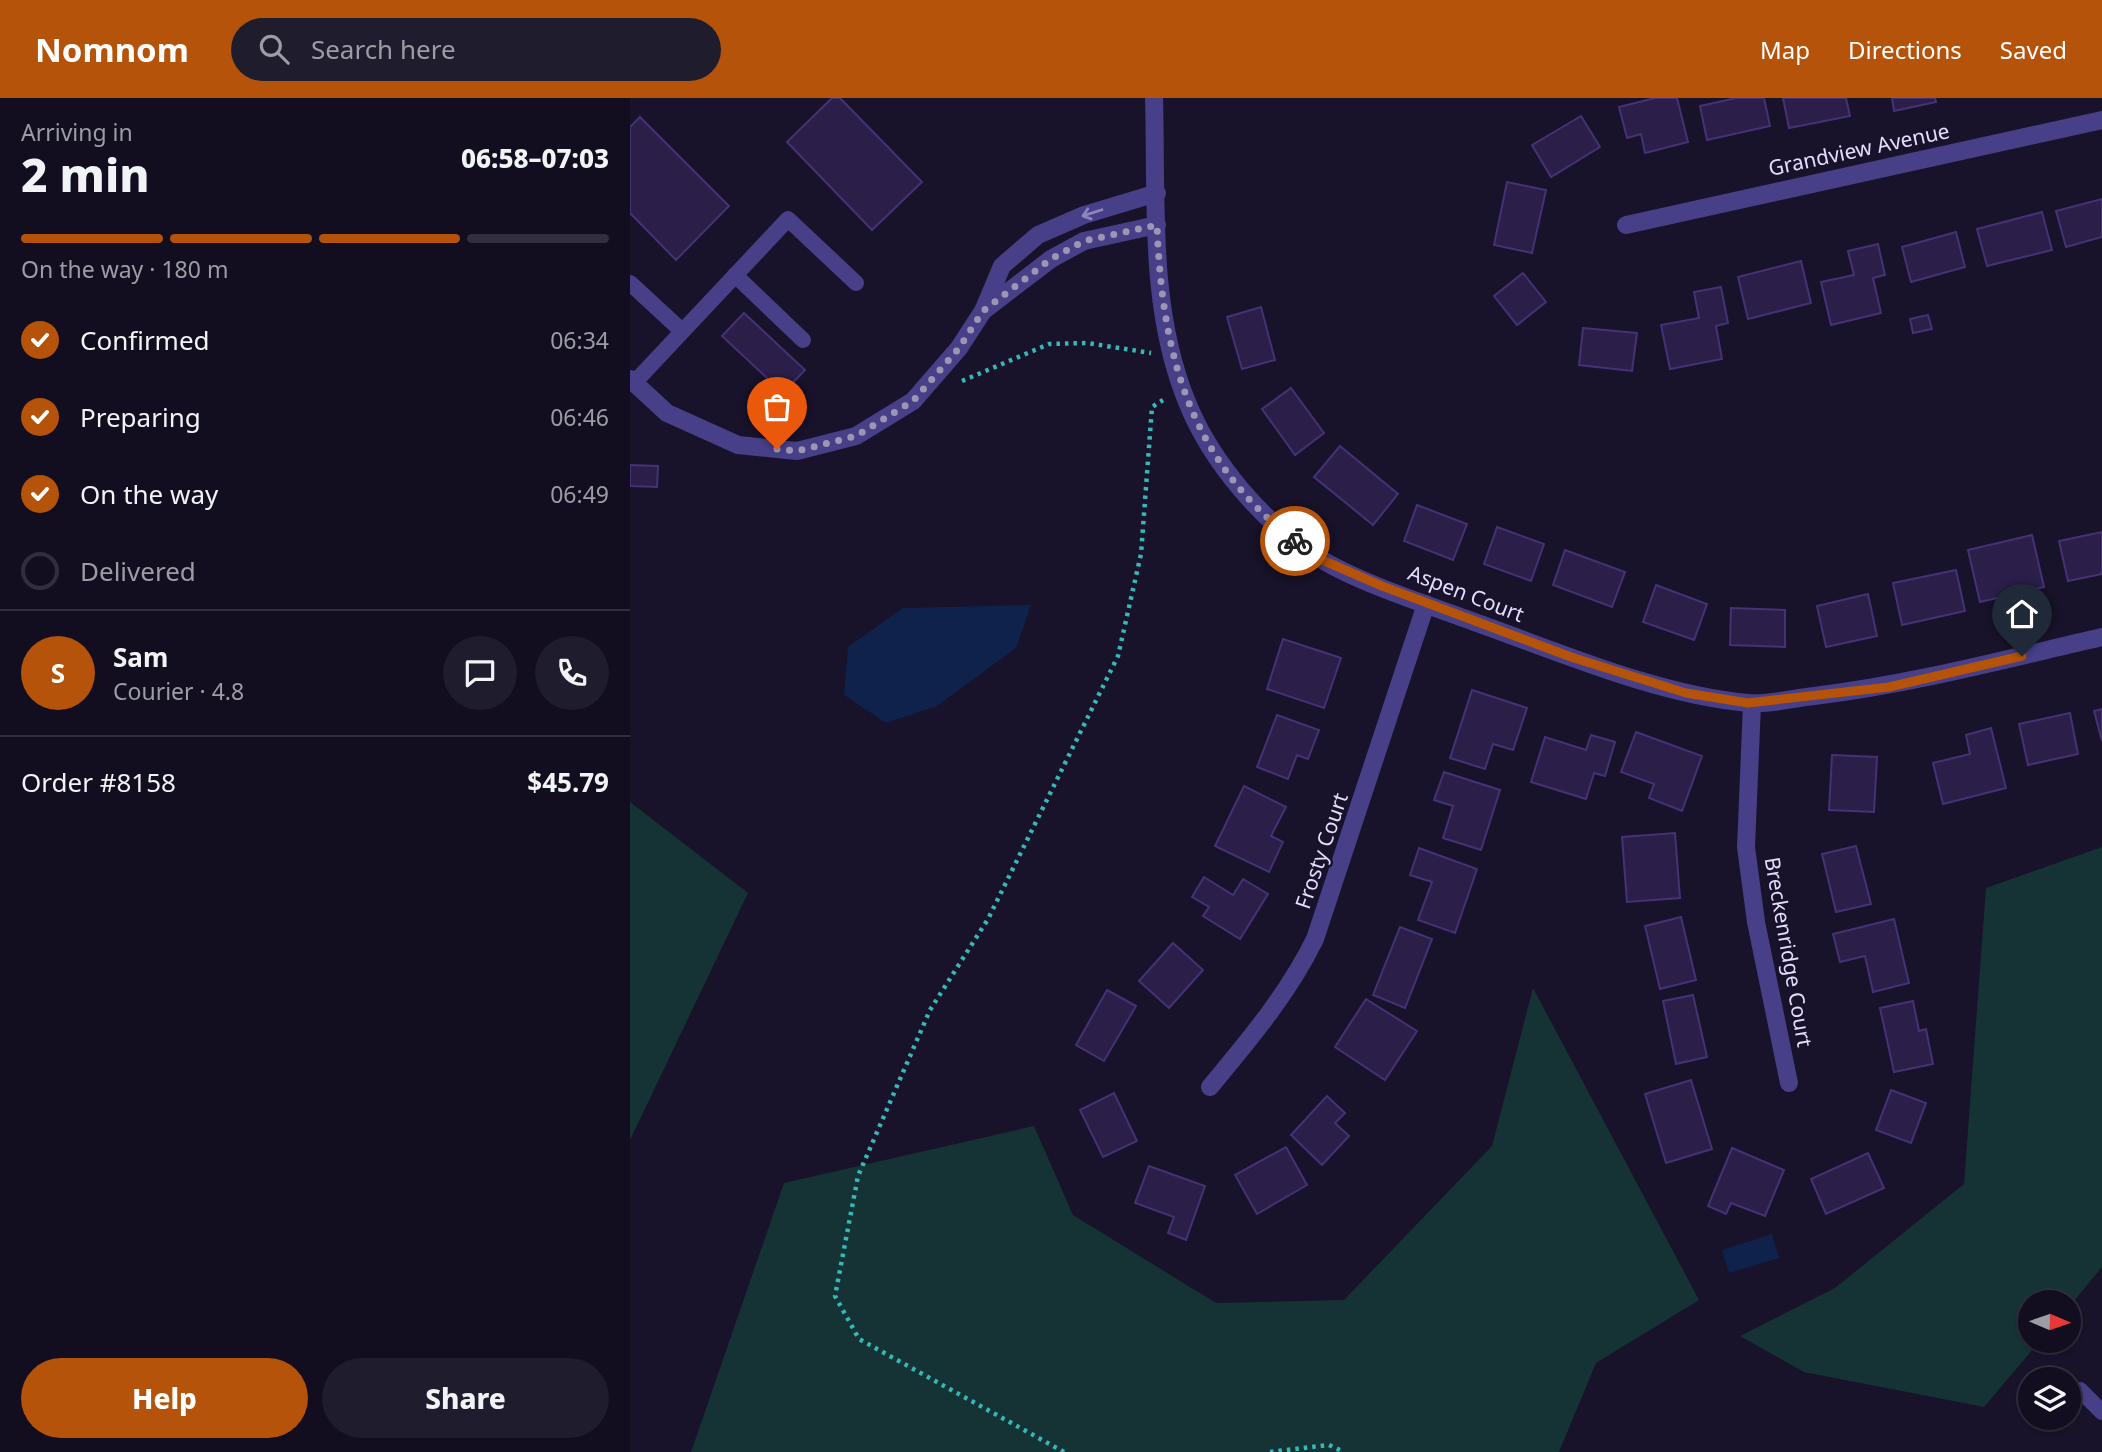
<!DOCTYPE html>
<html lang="en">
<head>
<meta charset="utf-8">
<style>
  :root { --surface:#120e20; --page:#1f1c2d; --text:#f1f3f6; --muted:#9c9ca5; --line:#312e3e; --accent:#b45309 }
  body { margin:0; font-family:"Noto Sans",sans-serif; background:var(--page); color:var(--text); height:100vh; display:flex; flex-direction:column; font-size:26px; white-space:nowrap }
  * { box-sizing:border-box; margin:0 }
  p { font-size:23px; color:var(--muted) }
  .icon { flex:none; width:38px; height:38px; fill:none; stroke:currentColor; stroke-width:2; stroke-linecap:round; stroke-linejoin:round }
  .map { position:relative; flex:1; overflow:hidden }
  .panel { display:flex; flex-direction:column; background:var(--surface); width:630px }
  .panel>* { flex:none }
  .needle { width:46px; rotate:92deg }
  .tools { position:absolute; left:1388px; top:1192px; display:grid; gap:14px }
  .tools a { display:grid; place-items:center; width:63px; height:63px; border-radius:50%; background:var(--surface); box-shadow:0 2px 5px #0004,0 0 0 2px var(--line); font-size:35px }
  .pin { position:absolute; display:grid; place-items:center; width:60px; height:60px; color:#fff; margin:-72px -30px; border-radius:50% 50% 50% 0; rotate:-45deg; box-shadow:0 0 7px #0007 }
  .pin .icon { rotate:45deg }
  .courier { position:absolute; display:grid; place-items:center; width:70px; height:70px; margin:-35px; border:5px solid #b45309; border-radius:50%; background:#fff; color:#222; box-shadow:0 2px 9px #0007 }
  .head em { font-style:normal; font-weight:800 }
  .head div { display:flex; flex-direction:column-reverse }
  .head { display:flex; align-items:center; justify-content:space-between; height:119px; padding:0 21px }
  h1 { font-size:46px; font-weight:800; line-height:52px }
  .bar { display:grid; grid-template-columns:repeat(4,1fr); gap:10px 7px; align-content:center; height:84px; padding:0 21px }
  .bar i { height:9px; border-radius:5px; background:var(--line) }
  .bar .on { background:var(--accent) }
  .bar p { grid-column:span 4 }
  .line { display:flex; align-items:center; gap:18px; padding:0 21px; border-top:2px solid var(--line) }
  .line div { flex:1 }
  .round { display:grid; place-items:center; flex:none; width:74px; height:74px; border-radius:37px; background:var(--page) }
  ol { padding:0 21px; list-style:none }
  li { display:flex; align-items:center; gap:21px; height:77px }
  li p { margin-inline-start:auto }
  li .icon { padding:7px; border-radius:50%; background:var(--accent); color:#fff; stroke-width:4 }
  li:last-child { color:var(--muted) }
  li i { width:38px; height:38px; border:4px solid var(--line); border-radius:50% }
  .cta { display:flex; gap:14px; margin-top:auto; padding:14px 21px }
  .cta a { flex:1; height:80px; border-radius:42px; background:var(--accent); color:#fff; font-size:28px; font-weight:800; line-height:80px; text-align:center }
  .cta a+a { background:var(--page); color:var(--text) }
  header { display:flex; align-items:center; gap:42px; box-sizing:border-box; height:98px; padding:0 35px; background:var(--accent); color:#fff }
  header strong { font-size:33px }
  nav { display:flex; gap:38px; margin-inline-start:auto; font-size:24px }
  .search { width:490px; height:63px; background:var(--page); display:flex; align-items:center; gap:18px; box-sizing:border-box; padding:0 24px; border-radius:38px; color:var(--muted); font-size:26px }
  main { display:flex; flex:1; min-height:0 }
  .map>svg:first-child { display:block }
  .green { fill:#153334 }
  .water { fill:#0f224c }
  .building { fill:#2b1f4a; stroke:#443275; stroke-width:2 }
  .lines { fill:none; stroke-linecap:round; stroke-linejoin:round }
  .path { stroke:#36b7b8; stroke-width:4.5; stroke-dasharray:3.5 5; stroke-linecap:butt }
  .service { stroke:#473f87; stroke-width:16 }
  .minor { stroke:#473f87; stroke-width:18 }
  .oneway { stroke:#8d86bd }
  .done { stroke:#9c96b4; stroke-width:7; stroke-dasharray:0 12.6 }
  .route { stroke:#b45309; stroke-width:9 }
  .labels { text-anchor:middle; stroke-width:5; stroke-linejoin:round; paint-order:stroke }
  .street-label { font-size:21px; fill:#e3ddfe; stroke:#18122a }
</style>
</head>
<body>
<header>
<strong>Nomnom</strong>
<div class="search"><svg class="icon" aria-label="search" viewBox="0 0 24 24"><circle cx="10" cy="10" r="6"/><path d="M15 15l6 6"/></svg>Search here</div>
<nav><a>Map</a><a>Directions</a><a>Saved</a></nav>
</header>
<main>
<section class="panel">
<div class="head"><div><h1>2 min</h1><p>Arriving in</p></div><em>06:58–07:03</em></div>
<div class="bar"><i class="on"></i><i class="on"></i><i class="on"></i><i></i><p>On the way · 180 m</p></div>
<ol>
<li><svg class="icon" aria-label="check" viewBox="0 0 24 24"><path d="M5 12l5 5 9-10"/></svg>Confirmed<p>06:34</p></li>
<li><svg class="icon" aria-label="check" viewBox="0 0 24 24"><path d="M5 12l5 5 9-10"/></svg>Preparing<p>06:46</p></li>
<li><svg class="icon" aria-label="check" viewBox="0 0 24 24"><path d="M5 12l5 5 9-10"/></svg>On the way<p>06:49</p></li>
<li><i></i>Delivered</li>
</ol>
<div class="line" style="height:126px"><b class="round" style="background:var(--accent);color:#fff">S</b><div><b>Sam</b><p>Courier · 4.8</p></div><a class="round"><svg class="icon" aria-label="chat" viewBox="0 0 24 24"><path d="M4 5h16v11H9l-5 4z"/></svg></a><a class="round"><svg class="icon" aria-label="phone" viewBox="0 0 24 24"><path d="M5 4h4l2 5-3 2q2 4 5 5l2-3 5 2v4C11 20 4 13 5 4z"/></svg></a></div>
<div class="line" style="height:91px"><div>Order #8158</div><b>$45.79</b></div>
<div class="cta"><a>Help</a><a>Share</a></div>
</section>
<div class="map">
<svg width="1472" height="1354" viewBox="0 0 1472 1354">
  <rect width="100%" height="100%" fill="#18122a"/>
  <g class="green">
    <path d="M0,704l118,91 -118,247z"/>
    <path d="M1472,749v420l-33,40 -1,-5h-38v38l10,1 -56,66 -180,-35 -64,-36 95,-48 129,-104 22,-296z"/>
    <path d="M903,890l166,312 -103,63 -37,89h-868l93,-269 250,-57 39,89 143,88 128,-3 148,-154z"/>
  </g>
  <g class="water">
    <path d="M401,507l-15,43 -79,58 -51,17 -42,-28 4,-48 55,-39z"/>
    <path d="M1142,1136l7,24 -50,15 -7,-23z"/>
  </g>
  <g class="building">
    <path d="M202,0h8l82,84 -50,48 -85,-88z"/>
    <path d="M1025,0h22l11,44 -43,11 -4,-19 -14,4 -8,-31z"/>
    <path d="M1106,0h28l6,28 -63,14 -7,-34z"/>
    <path d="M1153,0h63l4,18 -61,12z"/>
    <path d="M1262,0h43l1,4 -42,9z"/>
    <path d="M951,18l19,31 -49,30 -19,-32z"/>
    <path d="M10,19l89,89 -53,54 -46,-47v-86z"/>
    <path d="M877,84l39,8 -14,63 -38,-8z"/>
    <path d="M1472,101v38l-36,10 -10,-36z"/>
    <path d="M1412,114l10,38 -65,16 -10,-37z"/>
    <path d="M1326,134l9,35 -54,15 -9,-35z"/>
    <path d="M1248,146l7,31 -12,3 8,35 -50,12 -10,-43 33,-7 -6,-24z"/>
    <path d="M1171,163l10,42 -63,16 -10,-42z"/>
    <path d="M893,175l23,29 -29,23 -23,-29z"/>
    <path d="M1091,189l7,36 -12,3 6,33 -52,10 -9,-44 38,-7 -5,-26z"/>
    <path d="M631,209l14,53 -33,9 -15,-52z"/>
    <path d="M114,215l61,57 -22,23 -61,-57z"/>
    <path d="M1298,217l4,14 -19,4 -3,-14z"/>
    <path d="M953,230l54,5 -5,38 -53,-6z"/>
    <path d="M661,290l33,45 -29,22 -33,-46z"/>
    <path d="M710,348l58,48 -25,31 -59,-48z"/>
    <path d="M0,367l28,1 -1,21 -27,-1z"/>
    <path d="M787,407l50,19 -14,36 -49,-19z"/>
    <path d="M867,429l47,17 -13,37 -47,-17z"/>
    <path d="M1472,434v42l-34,7 -9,-40z"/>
    <path d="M1402,437l12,52 -64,15 -12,-52z"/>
    <path d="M935,452l60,22 -13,35 -59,-22z"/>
    <path d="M1326,472l9,41 -63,14 -9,-42z"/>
    <path d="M1026,487l51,19 -13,36 -51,-18z"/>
    <path d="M1238,496l9,42 -51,11 -9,-41z"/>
    <path d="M1101,510l54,2v37l-55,-2z"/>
    <path d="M653,541l58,19 -17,50 -57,-19z"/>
    <path d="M842,592l55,18 -14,42 -20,-6 -8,25 -35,-11z"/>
    <path d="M1472,611v32l-8,-30z"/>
    <path d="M1440,615l8,41 -50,11 -9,-41z"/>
    <path d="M647,617l42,15 -11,29 -11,-4 -9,24 -31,-12z"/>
    <path d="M1361,630l15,60 -63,16 -10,-41 37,-9 -4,-19z"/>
    <path d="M1006,634l66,24 -20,55 -33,-13 5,-14 -33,-12z"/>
    <path d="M961,637l24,7 -10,34 -11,-3 -8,26 -55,-17 14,-45 41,13z"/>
    <path d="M1202,657l45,2 -3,55 -45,-2z"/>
    <path d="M814,674l56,18 -19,60 -38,-12 10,-32 -19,-6z"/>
    <path d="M614,688l42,21 -15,29 12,6 -14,30 -54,-26z"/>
    <path d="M1045,735l5,65 -53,4 -5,-65z"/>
    <path d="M1226,748l15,58 -35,8 -14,-58z"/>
    <path d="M789,750l58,21 -22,64 -37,-13 14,-38 -22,-7z"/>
    <path d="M574,779l29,18 10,-16 25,15 -28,45 -37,-23 6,-9 -17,-10z"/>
    <path d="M1051,819l15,63 -36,9 -15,-63z"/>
    <path d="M1264,821l15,64 -36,9 -8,-36 -25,6 -7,-28z"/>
    <path d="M770,829l32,12 -27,69 -32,-13z"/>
    <path d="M543,845l30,27 -34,38 -30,-27z"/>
    <path d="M477,892l29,16 -32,55 -28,-16z"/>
    <path d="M1063,897l14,62 -31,7 -13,-63z"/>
    <path d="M736,901l51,32 -32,49 -50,-33z"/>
    <path d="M1283,903l6,30 7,-2 7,35 -39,8 -14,-64z"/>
    <path d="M1061,982l21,69 -46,14 -21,-69z"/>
    <path d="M1261,992l35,13 -15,40 -35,-13z"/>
    <path d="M484,995l23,48 -34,16 -23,-47z"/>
    <path d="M697,998l18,17 -10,10 14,13 -27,29 -31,-30z"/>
    <path d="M656,1049l21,38 -50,29 -22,-39z"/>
    <path d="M1102,1050l52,22 -19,46 -34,-13 -5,11 -18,-8z"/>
    <path d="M1238,1055l16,35 -58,26 -15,-35z"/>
    <path d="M519,1068l56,20 -19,54 -18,-7 6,-16 -39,-14z"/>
  </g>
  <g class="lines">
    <g class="path">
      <path d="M332,283l87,-37 38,-1 64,10"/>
      <path d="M434,1354l-205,-113 -24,-43 23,-120 72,-166 58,-91 130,-263 23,-102 11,-147 11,-7"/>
      <path d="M640,1354l59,-7 15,7"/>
    </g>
    <g class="service">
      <path d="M105,177l68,65"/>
      <path d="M0,185l52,48"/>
      <path d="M4,285l154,-164 68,64"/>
      <path d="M1450,1292l22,22"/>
    </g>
    <g class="minor">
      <path d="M524,0c3,100 -6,209 33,304 24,60 77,122 132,156 42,26 113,48 161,66 84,30 179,71 268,79 20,2 46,-5 66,-7 98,-12 192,-37 288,-59"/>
      <path d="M996,127l476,-105"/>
      <path d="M353,213l68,-52 33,-18 73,-16"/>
      <path d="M0,281l37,34 71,32 59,6 59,-15 57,-35 46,-53 24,-37 19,-45 36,-31 46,-20 73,-22"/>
      <path d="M1122,606l-6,143 10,75 33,161"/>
      <path d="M580,989c39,-47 78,-93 105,-148l111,-335"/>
    </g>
  </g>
  <defs><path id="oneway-shaft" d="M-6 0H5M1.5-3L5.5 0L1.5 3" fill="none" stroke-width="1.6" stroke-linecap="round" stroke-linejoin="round" transform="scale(1.75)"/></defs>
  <use class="oneway" href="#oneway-shaft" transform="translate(462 115) rotate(162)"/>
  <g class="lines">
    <path class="done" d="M147,351l20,2 59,-15 57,-35 46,-53 24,-37 68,-52 33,-18 73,-16c5,127 31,234 138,316"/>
    <path class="route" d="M665,443l25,18 62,27 189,71 115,36 62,10 141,-16 133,-31"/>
  </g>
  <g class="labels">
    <g class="street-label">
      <text transform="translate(1229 52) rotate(-12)" y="7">Grandview Avenue</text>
      <text transform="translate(836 496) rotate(21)" y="7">Aspen Court</text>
      <text transform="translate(692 753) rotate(-71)" y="7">Frosty Court</text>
      <text transform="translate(1158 854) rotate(80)" y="7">Breckenridge Court</text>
    </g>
  </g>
</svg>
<div class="tools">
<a><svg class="needle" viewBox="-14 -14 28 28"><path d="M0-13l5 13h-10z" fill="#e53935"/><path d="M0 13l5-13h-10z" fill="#9c9ca5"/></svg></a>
<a><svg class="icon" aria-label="layers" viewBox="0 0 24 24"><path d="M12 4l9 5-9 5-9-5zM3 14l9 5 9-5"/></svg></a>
</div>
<div class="pin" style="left:147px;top:351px;background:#ea580c"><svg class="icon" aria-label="bag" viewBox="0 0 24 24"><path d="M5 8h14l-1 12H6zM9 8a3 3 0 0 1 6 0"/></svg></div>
<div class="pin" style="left:1392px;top:558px;background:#1f2937"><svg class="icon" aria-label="home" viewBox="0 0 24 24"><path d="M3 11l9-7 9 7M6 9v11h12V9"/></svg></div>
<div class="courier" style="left:665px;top:443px"><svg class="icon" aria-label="bike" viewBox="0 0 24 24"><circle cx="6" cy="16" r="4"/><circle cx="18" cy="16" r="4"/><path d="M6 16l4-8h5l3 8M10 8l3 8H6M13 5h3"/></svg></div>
</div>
</main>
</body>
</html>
